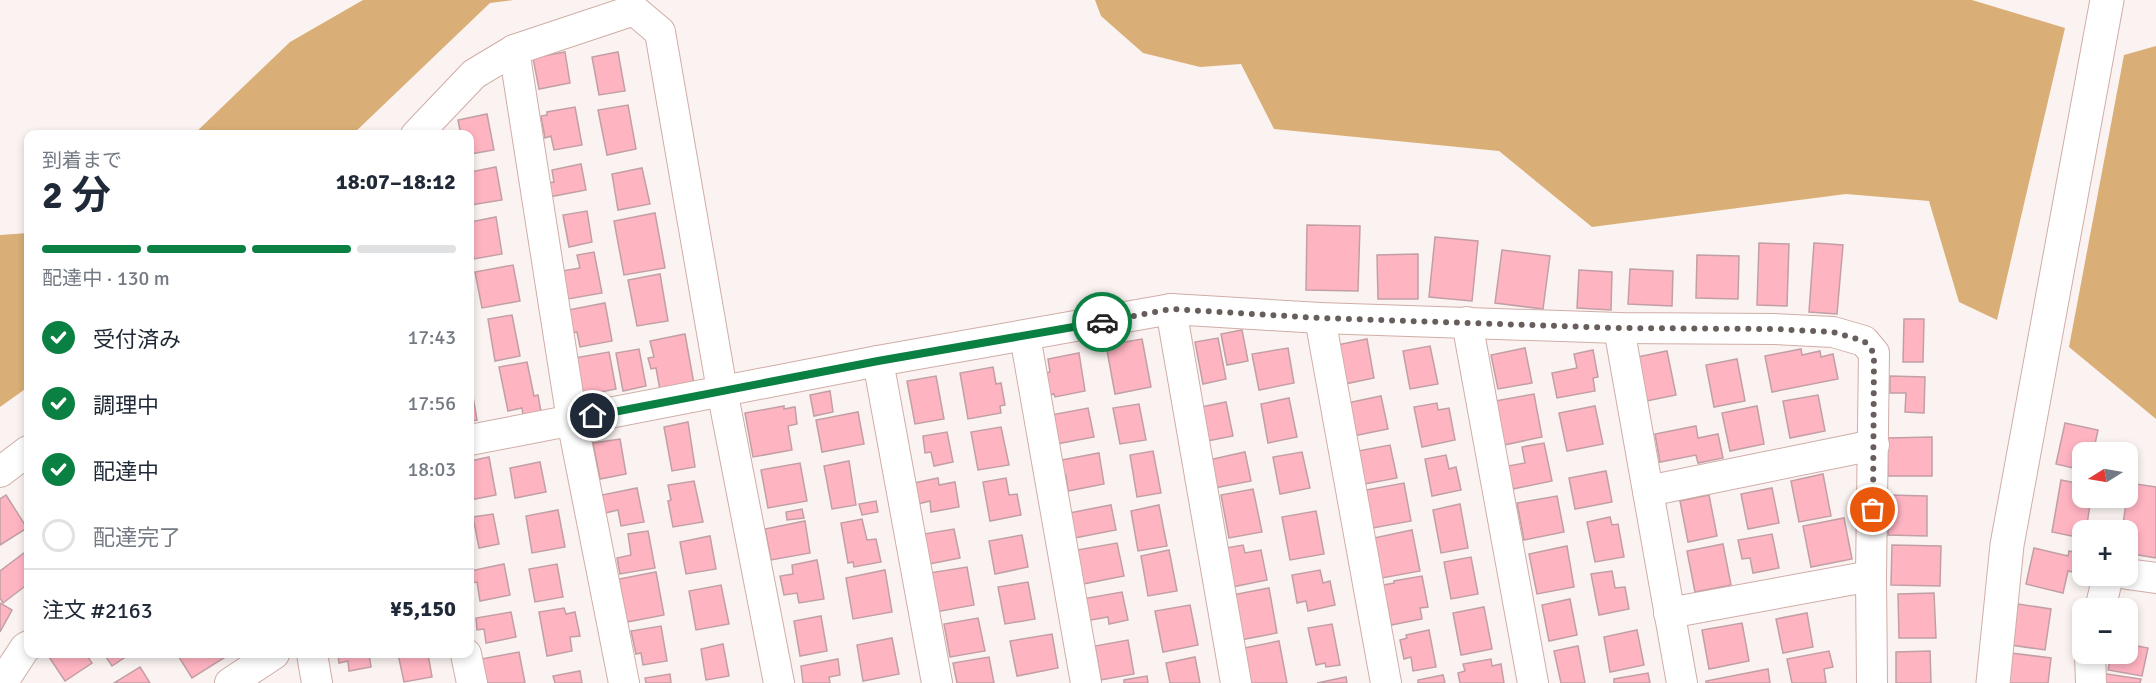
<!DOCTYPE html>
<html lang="ja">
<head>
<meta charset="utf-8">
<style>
  :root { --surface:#fff; --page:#f6f6f7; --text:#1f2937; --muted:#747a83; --line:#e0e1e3; --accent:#0b8043 }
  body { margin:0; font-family:Signika,"Noto Sans JP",sans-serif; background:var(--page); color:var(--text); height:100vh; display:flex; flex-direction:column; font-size:22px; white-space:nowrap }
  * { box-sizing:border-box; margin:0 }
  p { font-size:20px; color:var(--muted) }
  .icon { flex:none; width:33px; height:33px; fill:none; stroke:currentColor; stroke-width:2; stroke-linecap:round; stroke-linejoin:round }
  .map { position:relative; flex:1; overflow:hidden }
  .drawer { position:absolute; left:24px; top:130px; width:450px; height:528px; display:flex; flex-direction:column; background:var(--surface); border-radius:12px; box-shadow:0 3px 9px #0003 }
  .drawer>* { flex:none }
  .needle { width:39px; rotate:259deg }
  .tools { position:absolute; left:2072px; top:442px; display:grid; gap:12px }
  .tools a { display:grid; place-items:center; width:66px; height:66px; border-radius:12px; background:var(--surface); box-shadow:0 3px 9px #0003; font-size:30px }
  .pin { position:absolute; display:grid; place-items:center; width:51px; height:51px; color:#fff; margin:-26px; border:3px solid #fff; border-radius:50%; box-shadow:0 2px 6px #0007 }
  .courier { position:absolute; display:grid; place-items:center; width:60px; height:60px; margin:-30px; border:4px solid #0b8043; border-radius:50%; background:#fff; color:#222; box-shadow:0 2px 8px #0007 }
  .overview em { font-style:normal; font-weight:700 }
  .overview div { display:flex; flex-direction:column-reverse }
  .overview { display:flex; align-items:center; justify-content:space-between; height:102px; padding:0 18px }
  h1 { font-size:39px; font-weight:700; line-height:45px }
  .bar { display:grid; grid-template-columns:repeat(4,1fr); gap:9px 6px; align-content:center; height:72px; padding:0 18px }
  .bar i { height:8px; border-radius:4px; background:var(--line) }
  .bar .current { background:var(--accent) }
  .bar p { grid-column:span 4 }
  .line { display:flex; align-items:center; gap:15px; padding:0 18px; border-top:2px solid var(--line) }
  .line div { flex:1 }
  ol { padding:0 18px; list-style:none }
  li { display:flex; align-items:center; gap:18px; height:66px }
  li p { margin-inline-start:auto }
  li .icon { padding:6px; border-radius:50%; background:var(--accent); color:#fff; stroke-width:4 }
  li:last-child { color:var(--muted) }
  li i { width:33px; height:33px; border:3px solid var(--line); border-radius:50% }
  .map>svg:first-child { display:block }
  .forest { fill:#daaf77 }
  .building { fill:#ffb4c2; stroke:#c29fa5; stroke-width:1.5 }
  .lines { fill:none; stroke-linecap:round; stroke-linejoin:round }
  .minor-casing { stroke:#d0ada7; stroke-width:32 }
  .tertiary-casing { stroke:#d0ada7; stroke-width:35 }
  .minor { stroke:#fff; stroke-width:30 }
  .tertiary { stroke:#fff; stroke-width:33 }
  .done { stroke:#685e5c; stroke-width:6; stroke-dasharray:0 10.8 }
  .route { stroke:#0b8043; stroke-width:8 }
</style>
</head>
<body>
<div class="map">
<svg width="2156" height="683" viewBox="0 0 2156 683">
  <rect width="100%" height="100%" fill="#faf3f1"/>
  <g class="forest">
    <path d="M363,0h150l-23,3 -138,132h-159l97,-93z"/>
    <path d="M1095,0h877l93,28 -68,292 -38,-18 -30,-101 -83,-7 -254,33 -93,-76 -225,-22 -33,-65 -41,3 -57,-14 -42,-37z"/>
    <path d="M2156,46v373l-87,-72 55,-292z"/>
    <path d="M28,233v154l-28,20v-172z"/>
  </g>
  <g class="building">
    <path d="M565,52l5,31 -31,6 -6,-31z"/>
    <path d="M618,52l7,39 -26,4 -7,-38z"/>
    <path d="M628,105l8,44 -29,6 -9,-45z"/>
    <path d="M575,107l7,38 -28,5 -3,-14 -6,2 -4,-22 6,-1v-3z"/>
    <path d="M487,114l7,36 -24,4v-19h-9l-3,-15z"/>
    <path d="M581,164l5,26 -37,7 -2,-14 7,-1 -2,-12z"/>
    <path d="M496,167l6,33 -32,5v-33z"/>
    <path d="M642,168l8,36 -32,6 -6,-36z"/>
    <path d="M587,211l5,31 -23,5 -6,-32z"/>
    <path d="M655,213l10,55 -41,7 -10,-54z"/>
    <path d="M496,217l6,37 -28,5 -4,-23v-14z"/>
    <path d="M1307,225l53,1 -2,65 -52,-1z"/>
    <path d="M1435,237l43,4 -6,60 -43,-4z"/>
    <path d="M1759,243l30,1 -2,62 -30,-1z"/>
    <path d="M1814,243l29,2 -6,69 -28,-2z"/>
    <path d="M1502,250l48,6 -7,53 -48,-6z"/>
    <path d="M594,252l8,41 -34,6 -6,-28 18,-3 -3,-13z"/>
    <path d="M1418,254v45h-40l-1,-44z"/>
    <path d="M1697,255l42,1 -1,43 -42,-1z"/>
    <path d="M513,265l7,36 -38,7 -7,-36z"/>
    <path d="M1630,269l43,2 -1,35 -44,-2z"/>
    <path d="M1579,270l33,2 -1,38 -34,-2z"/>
    <path d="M660,274l8,47 -31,5 -9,-46z"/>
    <path d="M605,303l7,38 -32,6 -3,-15 -5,1 -4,-23z"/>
    <path d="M512,315l8,41 -25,5 -7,-42z"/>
    <path d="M1904,319h20l-1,43h-20z"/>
    <path d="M1242,330l6,31 -21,4 -6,-31z"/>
    <path d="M685,334l9,50 -34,6 -4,-22 -5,1 -3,-11 6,-1 -4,-16z"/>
    <path d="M1218,338l8,41 -23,5 -8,-42z"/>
    <path d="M1142,339l9,48 -36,7 -9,-49z"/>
    <path d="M1367,339l7,39 -29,6 -8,-39z"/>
    <path d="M1430,346l8,38 -28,5 -7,-38z"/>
    <path d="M1288,348l6,35 -35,7 -7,-36z"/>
    <path d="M1525,348l7,35 -34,6 -7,-34z"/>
    <path d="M639,349l7,37 -23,5 -7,-38z"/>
    <path d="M1801,349l1,6 18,-4 1,6 12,-3 5,25 -66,13 -7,-36z"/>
    <path d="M1593,350l5,27 -5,1 2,13 -38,7 -5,-25 25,-5 -3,-14z"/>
    <path d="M1667,351l9,44 -30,6 -9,-44z"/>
    <path d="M609,352l7,37 -35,7 -7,-38z"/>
    <path d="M1079,353l6,38 -30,6 -1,-3 -8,2 -4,-22 8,-2 -2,-13z"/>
    <path d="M1737,359l8,42 -31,6 -8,-42z"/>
    <path d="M527,362l7,34 4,-1 3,17 -18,3 -1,-7 -14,3 -9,-44z"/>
    <path d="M993,367l3,17 5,-1 4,22 -5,1 1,7 -33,6 -8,-46z"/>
    <path d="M936,376l8,43 -29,5 -8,-43z"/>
    <path d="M1890,376l35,1 -1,36 -19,-1 1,-19h-16z"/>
    <path d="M470,379l7,41 -7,1z"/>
    <path d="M830,391l3,21 -19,4 -4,-21z"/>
    <path d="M1534,394l8,43 -38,8 -9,-44z"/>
    <path d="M1818,395l7,36 -35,7 -7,-37z"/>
    <path d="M1381,396l7,33 -35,7 -6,-33z"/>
    <path d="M1289,398l8,39 -29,6 -7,-39z"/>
    <path d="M1226,402l7,34 -31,6 -6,-34z"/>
    <path d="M1437,403l1,7 11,-2 6,32 -33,7 -8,-40z"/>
    <path d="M1139,404l7,36 -26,4 -7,-36z"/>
    <path d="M784,406v3l11,-2 2,17 -9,2 4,24 -39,7 -8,-44z"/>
    <path d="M1595,406l8,38 -36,7 -8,-38z"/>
    <path d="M1757,406l7,38 -34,7 -8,-38z"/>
    <path d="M1088,408l6,29 -38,7 -5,-29z"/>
    <path d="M858,412l6,32 -42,8 -6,-32z"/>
    <path d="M688,422l7,45 -23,4 -8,-44z"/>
    <path d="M2065,423l33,7 -5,23h-11v17l-26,-6z"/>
    <path d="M1696,426l2,12 20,-4 5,24 -25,5 -2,-8 -36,7 -5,-28z"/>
    <path d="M1001,427l8,38 -31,5 -7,-38z"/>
    <path d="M947,432l6,30 -19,4 -3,-14 -6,1 -2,-17z"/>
    <path d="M1932,437v39h-44l-1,-38z"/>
    <path d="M620,439l6,35 -26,5 -7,-36z"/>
    <path d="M1544,443l8,38 -39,8 -5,-23 17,-3 -3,-16z"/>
    <path d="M1390,445l7,33 -32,6 -7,-33z"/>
    <path d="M1153,451l8,42 -24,4 -7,-42z"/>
    <path d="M1245,452l6,29 -42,8 -5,-28z"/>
    <path d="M1302,452l8,36 -30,6 -7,-37z"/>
    <path d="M1099,453l5,31 -36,7 -2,-16 -7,1 -3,-15z"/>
    <path d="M1446,455l3,14 7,-2 5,23 -29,6 -7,-37z"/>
    <path d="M489,457l7,38 -26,5v-39z"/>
    <path d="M849,461l7,44 -24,4 -8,-43z"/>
    <path d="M540,462l6,30 -31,6 -5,-30z"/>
    <path d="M800,463l7,38 -39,7 -7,-38z"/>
    <path d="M1606,471l6,31 -37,7 -6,-31z"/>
    <path d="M1823,474l8,42 -32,6 -8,-41z"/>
    <path d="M938,478l1,7 16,-3 4,25 -28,5 -1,-11 -12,3 -4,-21z"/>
    <path d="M1006,478l3,17 8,-1 4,21 -31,6 -7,-39z"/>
    <path d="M2061,480l21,4v14h9l-5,33h-4v7l-30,-6z"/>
    <path d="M694,481l9,41 -30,5 -5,-26 3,-1 -3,-15z"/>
    <path d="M1404,483l7,38 -38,7 -7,-38z"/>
    <path d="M2129,483l27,4v71l-29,-5v-22h-5z"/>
    <path d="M637,488l7,34 -23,4 -3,-16 -13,3 -3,-18z"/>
    <path d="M1772,488l7,35 -31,6 -7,-35z"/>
    <path d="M1253,489l9,43 -33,6 -8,-43z"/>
    <path d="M6,495l21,33 -27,17v-46z"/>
    <path d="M1709,495l8,41 -29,6 -8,-41z"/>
    <path d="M1889,495l38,1v40l-39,-1z"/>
    <path d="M1557,496l7,36 -40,8 -7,-37z"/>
    <path d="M876,501l2,11 -16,3 -3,-11z"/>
    <path d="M1460,504l8,44 -27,5 -8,-43z"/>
    <path d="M1111,505l5,25 -42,8 -5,-25z"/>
    <path d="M1159,505l8,41 -29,5 -7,-40z"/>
    <path d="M802,509l2,9 -17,2 -1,-8z"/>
    <path d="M558,510l7,37 -33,6 -6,-37z"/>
    <path d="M1316,511l8,43 -34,6 -8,-43z"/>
    <path d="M493,514l6,30 -20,4 -6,-31z"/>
    <path d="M1610,517l2,8 6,-1 6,33 -29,5 -8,-40z"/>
    <path d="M1844,518l8,41 -41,8 -8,-41z"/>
    <path d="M862,519l5,21 9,-1 5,23 -27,5 -1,-5 -5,1 -7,-40z"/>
    <path d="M805,521l5,32 -39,7 -6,-31z"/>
    <path d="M954,529l6,29 -36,7 -6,-30z"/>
    <path d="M1412,530l8,41 -38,7 -8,-40z"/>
    <path d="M648,531l7,37 -35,6 -3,-16 14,-3 -3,-21z"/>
    <path d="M1772,534l7,34 -26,5 -3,-15 -8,1 -4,-19z"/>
    <path d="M1022,535l6,32 -33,7 -6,-33z"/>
    <path d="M710,536l6,33 -30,5 -6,-32z"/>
    <path d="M1117,543l7,33 -41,8 -6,-34z"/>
    <path d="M1723,544l8,41 -36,7 -8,-41z"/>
    <path d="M1243,545l2,8 16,-3 6,30 -35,7 -6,-39z"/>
    <path d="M1892,545l49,1 -1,40 -49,-1z"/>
    <path d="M1567,546l7,41 -37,7 -8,-40z"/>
    <path d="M2034,548l34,8 1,-5 13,3v20l-14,-3 -5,22 -37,-9z"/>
    <path d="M28,550v34l-25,19 -3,-5v-27z"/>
    <path d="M1169,550l8,41 -29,5 -7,-40z"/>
    <path d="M1471,557l7,37 -27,5 -7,-37z"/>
    <path d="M817,560l7,39 -25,4 -2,-10 -13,2 -4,-19 13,-2 -1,-9z"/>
    <path d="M504,564l6,31 -30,6 -3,-19 -6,1 -1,-12z"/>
    <path d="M557,564l6,33 -28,5 -6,-33z"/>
    <path d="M967,567l7,38 -38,7 -7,-39z"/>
    <path d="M885,570l7,42 -39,7 -7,-41z"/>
    <path d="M1320,570l3,13 7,-2 5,24 -27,6 -2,-10 -9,2 -5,-28z"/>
    <path d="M1612,571l3,17 10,-1 4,22 -30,6 -8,-41z"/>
    <path d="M656,572l8,43 -37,7 -8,-43z"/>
    <path d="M1422,576l6,31 -8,1 2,11 -31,6 -8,-40 11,-2v-2z"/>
    <path d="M1028,582l7,37 -30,5 -7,-37z"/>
    <path d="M721,585l8,39 -33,6 -7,-39z"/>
    <path d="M1269,588l8,45 -37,7 -8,-45z"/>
    <path d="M1122,592l6,28 -19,4 -1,-7 -22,4 -4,-22z"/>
    <path d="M1934,593l2,45h-37l-1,-44z"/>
    <path d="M1570,599l7,36 -28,6 -7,-36z"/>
    <path d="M0,603l12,7 -12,22z"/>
    <path d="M2018,604l33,5 -6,41 -34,-5z"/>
    <path d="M1190,605l8,40 -35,7 -8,-41z"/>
    <path d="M1484,607l8,42 -31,6 -8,-42z"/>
    <path d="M564,608l2,6 9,-2 5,24 -10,1 2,14 -25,5 -8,-44z"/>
    <path d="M511,612l5,25 -30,6 -2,-14 -7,1 -1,-12z"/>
    <path d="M1807,613l6,34 -30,6 -7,-34z"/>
    <path d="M821,616l6,35 -27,5 -6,-35z"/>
    <path d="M978,618l7,33 -35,6 -6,-33z"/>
    <path d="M1742,623l7,38 -40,8 -7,-39z"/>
    <path d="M1332,624l8,41 -14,2 -1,-4 -9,2 -8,-37z"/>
    <path d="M661,626l6,35 -24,4 -2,-12 -5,1 -5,-23z"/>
    <path d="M1429,630l7,37 -23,4 -2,-14 -7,2 -4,-19 7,-2 -1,-3z"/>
    <path d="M1637,630l7,35 -34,7 -6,-35z"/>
    <path d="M1052,634l6,34 -41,8 -7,-35z"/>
    <path d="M892,638l7,36 -36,7 -6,-36z"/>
    <path d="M1128,640l6,34 -33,6 -6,-34z"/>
    <path d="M1279,641l8,42h-36l-7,-35z"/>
    <path d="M723,644l6,32 -23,4 -5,-31z"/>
    <path d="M2127,644l21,4 -6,28 -34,-6 3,-16h16z"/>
    <path d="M1578,646l7,37h-24l-7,-32z"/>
    <path d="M1829,651l4,16 -9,2 2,14h-34l-5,-24z"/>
    <path d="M1930,651l1,32h-35v-31z"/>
    <path d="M519,652l6,31h-40l-4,-24z"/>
    <path d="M2011,653l40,5 -3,25h-41z"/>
    <path d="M47,654h39l6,9 -27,18z"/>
    <path d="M104,654h26l-18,12z"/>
    <path d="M177,654h49l1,2 -35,22z"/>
    <path d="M338,654h31l2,13 -22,4 -1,-10 -9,2z"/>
    <path d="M398,654h30l4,23 -28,5z"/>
    <path d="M989,657l5,26h-37l-4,-20z"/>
    <path d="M1195,657l5,26h-30l-4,-20z"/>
    <path d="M838,659l2,16 -11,2 1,6h-27l-2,-17z"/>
    <path d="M1491,659l1,7 9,-2 3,19h-44l-2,-10 7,-2 -2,-7z"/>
    <path d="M140,667l10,16h-36z"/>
    <path d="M1768,669l2,14h-64v-2z"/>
    <path d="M580,671l2,12h-27l-2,-7z"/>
    <path d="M1648,673l2,10h-36v-4z"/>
    <path d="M2100,673l41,6 -1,4h-42z"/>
    <path d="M670,674l1,9h-25l-1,-5z"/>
    <path d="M1443,675l2,8h-27v-3z"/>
    <path d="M1147,676l1,7h-24v-3z"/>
    <path d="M1346,677l1,6h-30z"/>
  </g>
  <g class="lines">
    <defs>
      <g id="minor">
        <path d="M514,50l58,370 52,263"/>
        <path d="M416,135l58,-61 40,-24 120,-40 26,22 62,358 57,293"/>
        <path d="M1171,309l65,374"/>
        <path d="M1320,318l66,365"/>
        <path d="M1467,322l66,361"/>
        <path d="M1619,328l63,355"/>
        <path d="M1025,336l61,347"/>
        <path d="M878,361l59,322"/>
        <path d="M470,440l408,-79 293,-52 149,9 299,10 155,1 59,3 31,9 10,12 -3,223 1,107"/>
        <path d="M0,472l28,-21"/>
        <path d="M1648,491l226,-46"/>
        <path d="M2127,574l29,4"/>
        <path d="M2100,609l8,-33"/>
        <path d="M1669,613l202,-37"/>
        <path d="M312,654l5,29"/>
        <path d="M466,654l6,29"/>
        <path d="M2090,654l1,29"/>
        <path d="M2,683l23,-35 3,-2"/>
        <path d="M230,683l44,-29"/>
      </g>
      <path id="tertiary" d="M1993,683l14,-138 100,-545"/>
    </defs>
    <use href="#minor" class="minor-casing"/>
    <use href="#tertiary" class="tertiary-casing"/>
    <use href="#minor" class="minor"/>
    <use href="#tertiary" class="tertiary"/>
  </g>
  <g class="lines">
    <path class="done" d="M1102,322l69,-13 149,9 299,10 155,1 59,3 31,9 10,12 -1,157"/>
    <path class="route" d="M593,416l285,-55 224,-39"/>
  </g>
</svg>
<div class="tools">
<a><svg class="needle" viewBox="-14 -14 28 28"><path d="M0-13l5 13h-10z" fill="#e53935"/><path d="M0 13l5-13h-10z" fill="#747a83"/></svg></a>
<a>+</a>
<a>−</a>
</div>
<div class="pin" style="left:1873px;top:510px;background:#ea580c"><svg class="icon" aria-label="bag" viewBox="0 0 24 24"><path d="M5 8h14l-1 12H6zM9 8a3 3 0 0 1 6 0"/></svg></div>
<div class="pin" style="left:593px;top:416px;background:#1f2937"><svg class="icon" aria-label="home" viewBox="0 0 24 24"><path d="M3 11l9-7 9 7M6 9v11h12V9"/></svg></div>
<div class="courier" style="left:1102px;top:322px"><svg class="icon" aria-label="car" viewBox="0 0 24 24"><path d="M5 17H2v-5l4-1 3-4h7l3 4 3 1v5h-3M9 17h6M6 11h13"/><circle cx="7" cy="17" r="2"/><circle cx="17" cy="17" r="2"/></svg></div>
<section class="drawer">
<div class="overview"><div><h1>2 分</h1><p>到着まで</p></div><em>18:07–18:12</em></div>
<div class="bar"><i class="current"></i><i class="current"></i><i class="current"></i><i></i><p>配達中 · 130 m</p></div>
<ol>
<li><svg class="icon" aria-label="check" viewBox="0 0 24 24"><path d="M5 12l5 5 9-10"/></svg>受付済み<p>17:43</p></li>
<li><svg class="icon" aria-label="check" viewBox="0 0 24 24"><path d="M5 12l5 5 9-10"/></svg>調理中<p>17:56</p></li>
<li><svg class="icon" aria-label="check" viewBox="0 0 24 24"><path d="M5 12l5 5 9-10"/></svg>配達中<p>18:03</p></li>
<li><i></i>配達完了</li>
</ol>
<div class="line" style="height:78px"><div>注文 #2163</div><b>¥5,150</b></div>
</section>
</div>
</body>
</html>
